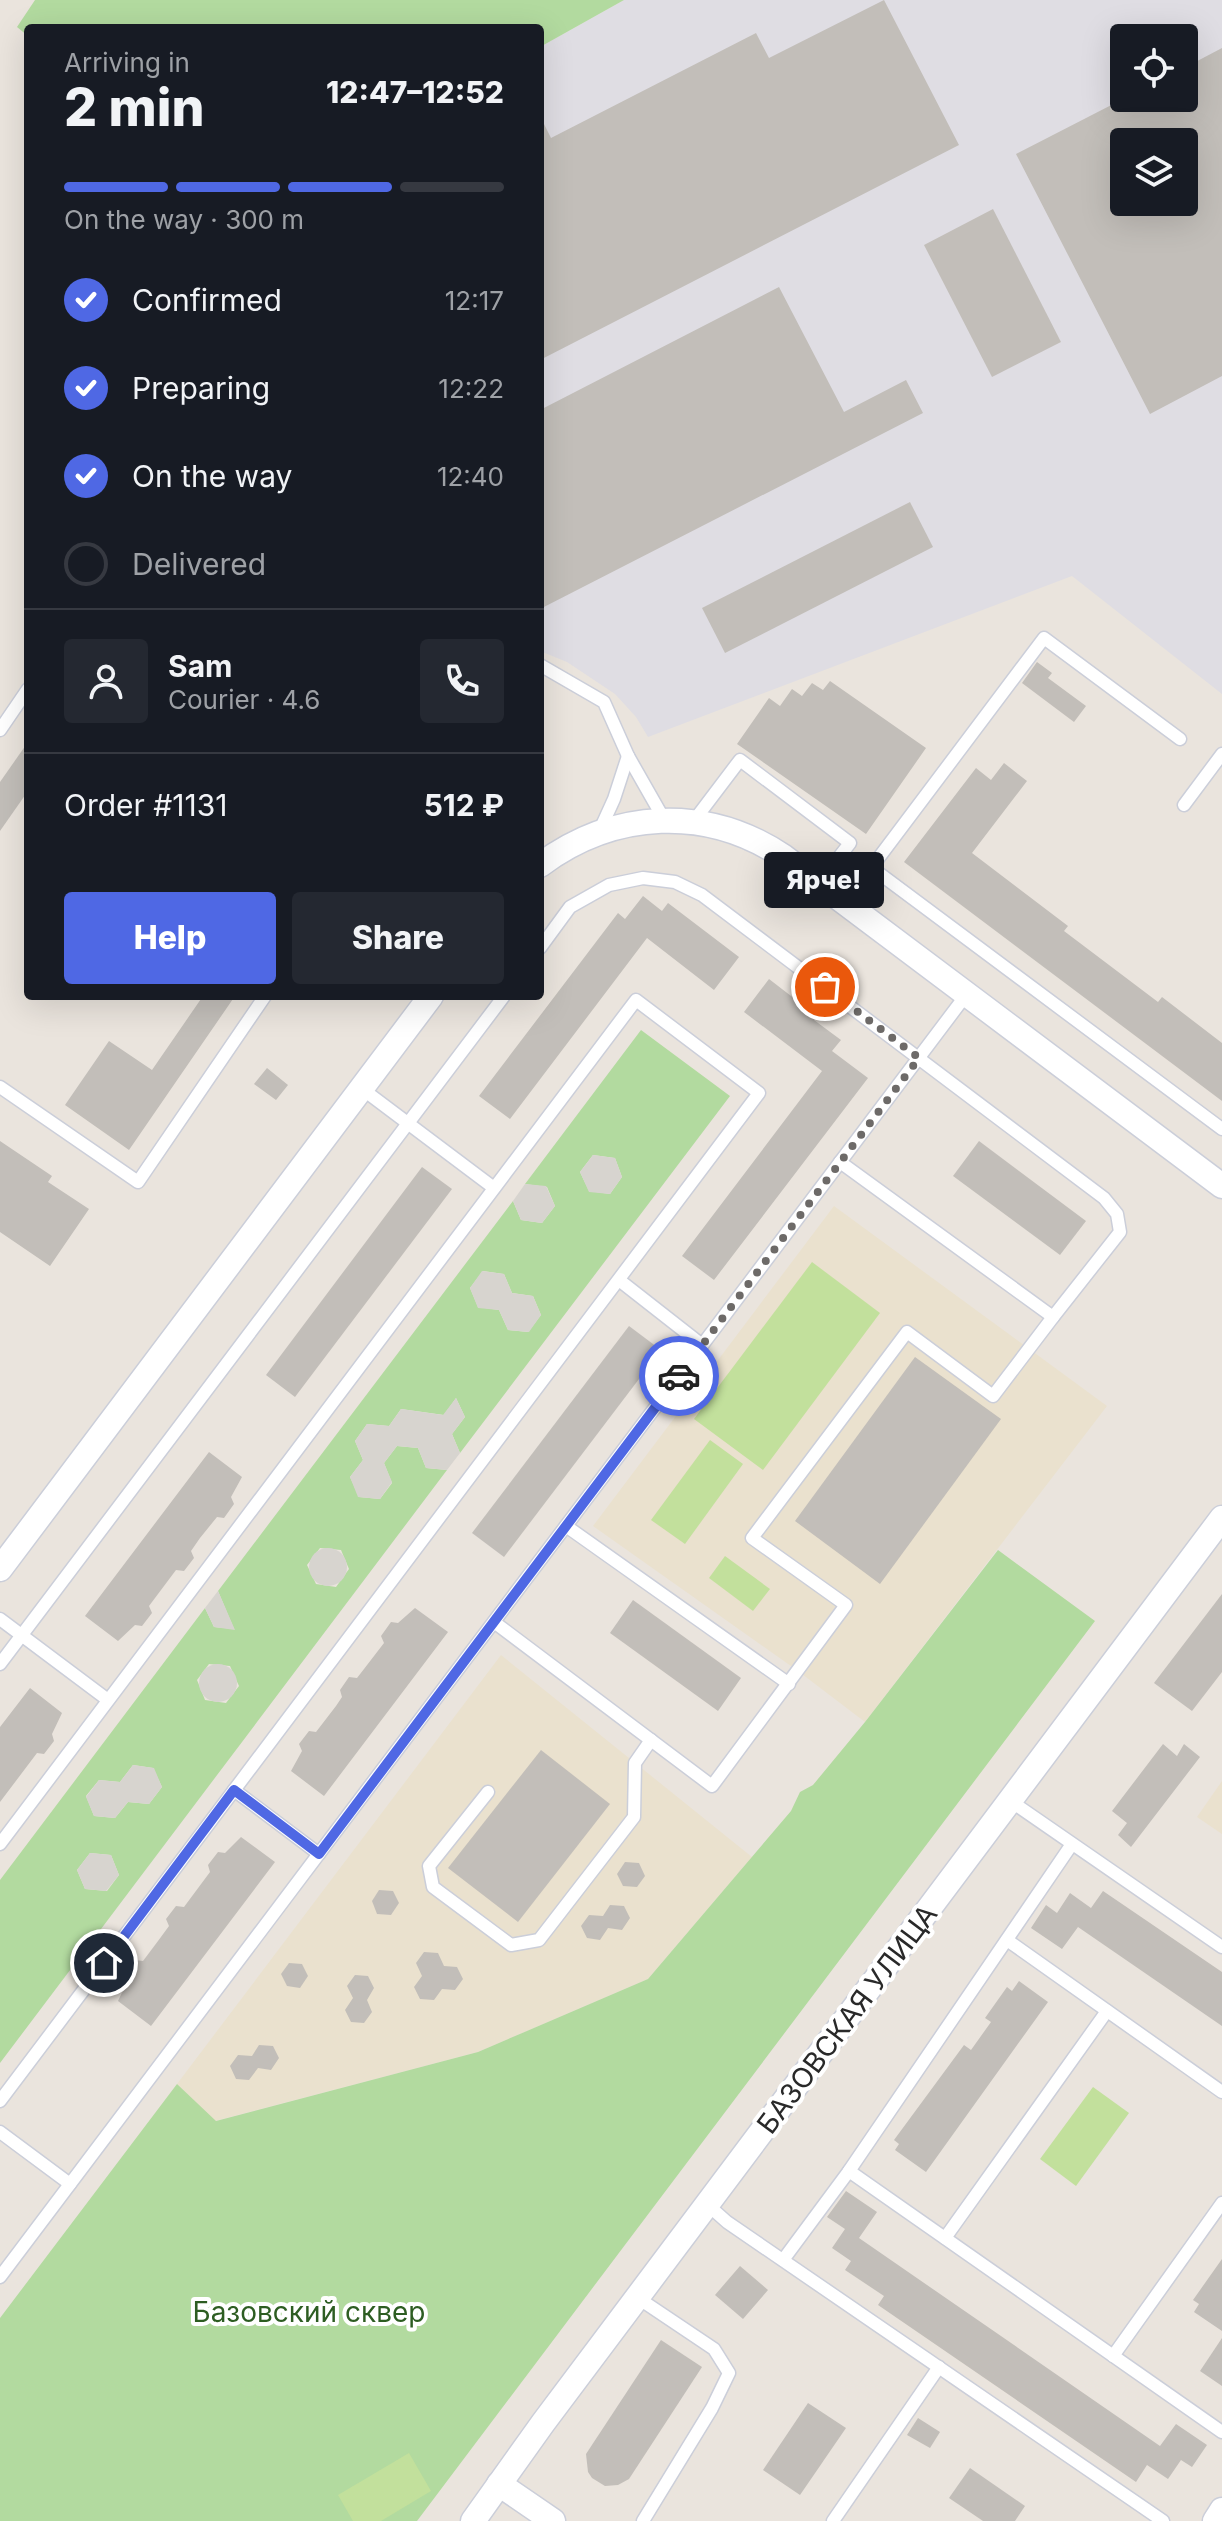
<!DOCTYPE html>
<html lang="en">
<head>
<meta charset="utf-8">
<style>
  :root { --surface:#171b24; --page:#242831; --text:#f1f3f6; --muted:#9ea1a6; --line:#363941; --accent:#4f68e4 }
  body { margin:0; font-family:Inter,sans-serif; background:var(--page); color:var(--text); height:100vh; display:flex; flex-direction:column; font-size:30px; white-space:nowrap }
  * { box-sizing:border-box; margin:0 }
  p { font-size:26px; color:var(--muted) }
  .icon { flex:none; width:44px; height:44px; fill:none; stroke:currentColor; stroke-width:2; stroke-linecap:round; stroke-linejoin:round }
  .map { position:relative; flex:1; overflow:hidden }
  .drawer { position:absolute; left:24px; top:24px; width:520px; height:976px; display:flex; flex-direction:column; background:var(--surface); border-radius:8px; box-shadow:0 8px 32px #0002 }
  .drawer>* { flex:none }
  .buttons { position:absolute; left:1110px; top:24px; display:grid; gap:16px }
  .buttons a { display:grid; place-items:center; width:88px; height:88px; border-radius:8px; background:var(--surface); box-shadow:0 8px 32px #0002; font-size:40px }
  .pin { position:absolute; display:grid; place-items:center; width:68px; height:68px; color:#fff; margin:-34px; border:4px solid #fff; border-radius:50%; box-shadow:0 2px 8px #0007 }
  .courier { position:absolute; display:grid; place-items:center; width:80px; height:80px; margin:-40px; border:6px solid #4f68e4; border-radius:50%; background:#fff; color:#222; box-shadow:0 2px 10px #0007 }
  .bubble { position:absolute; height:56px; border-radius:8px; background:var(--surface); box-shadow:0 8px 32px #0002; font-size:26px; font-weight:800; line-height:56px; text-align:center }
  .headline em { font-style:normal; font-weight:800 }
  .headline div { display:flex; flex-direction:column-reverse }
  .headline { display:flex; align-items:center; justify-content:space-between; height:136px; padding:0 40px }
  h1 { font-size:52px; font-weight:800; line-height:60px }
  .bar { display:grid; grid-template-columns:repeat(4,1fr); gap:12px 8px; align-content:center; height:96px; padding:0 40px }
  .bar i { height:10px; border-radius:6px; background:var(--line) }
  .bar .active { background:var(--accent) }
  .bar p { grid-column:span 4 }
  .line { display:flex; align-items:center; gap:20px; padding:0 40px; border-top:2px solid var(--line) }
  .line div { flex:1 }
  .round { display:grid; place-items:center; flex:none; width:84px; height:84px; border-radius:8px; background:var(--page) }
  ol { padding:0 40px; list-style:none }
  li { display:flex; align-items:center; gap:24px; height:88px }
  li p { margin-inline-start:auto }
  li .icon { padding:8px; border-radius:50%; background:var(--accent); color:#fff; stroke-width:4 }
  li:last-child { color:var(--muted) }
  li i { width:44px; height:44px; border:4px solid var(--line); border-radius:50% }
  .button { display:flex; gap:16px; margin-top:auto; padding:16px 40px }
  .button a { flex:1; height:92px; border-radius:8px; background:var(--accent); color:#fff; font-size:32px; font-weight:800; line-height:92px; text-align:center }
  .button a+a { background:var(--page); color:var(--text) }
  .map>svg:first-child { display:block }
  .industrial { fill:#dfdde3; fill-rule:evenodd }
  .education { fill:#eae1ce }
  .green { fill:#b2da9f; fill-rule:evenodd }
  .pitch { fill:#c2e09c }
  .plaza { fill:#d7d4cf }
  .building { fill:#c2beb9; fill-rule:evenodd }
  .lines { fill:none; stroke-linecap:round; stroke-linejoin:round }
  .lane-casing { stroke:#cbced9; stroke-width:15 }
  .street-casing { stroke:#cbced9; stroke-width:27 }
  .lane { stroke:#fff; stroke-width:12 }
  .street { stroke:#fff; stroke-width:24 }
  .done { stroke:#6d6a68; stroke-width:8; stroke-dasharray:0 14.4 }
  .route { stroke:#4f68e4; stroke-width:10 }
  .labels { text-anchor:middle; stroke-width:8; stroke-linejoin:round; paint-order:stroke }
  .street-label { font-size:28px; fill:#292929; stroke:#fff }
  .park-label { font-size:28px; fill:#2d5d22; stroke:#fff }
</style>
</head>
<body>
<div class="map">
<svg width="1222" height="2521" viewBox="0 0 1222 2521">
  <rect width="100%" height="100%" fill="#eae4dd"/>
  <path class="industrial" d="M624,0h598v694l-150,-118 -424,161 -12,-20 -21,-23 -48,-32 -27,-11v-604zM1124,38h60v60h-60zM1124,142h60v60h-60z"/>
  <g class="education">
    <path d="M834,1206l273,200 -242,316 -67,-51 -205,-145z"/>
    <path d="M501,1655l251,202 -104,122 -170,73 -263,69 -38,-37z"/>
    <path d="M1222,1781v53l-25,-17z"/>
  </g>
  <g class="green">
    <path d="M35,0h589l-84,47v-19h-512v8l-11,-9z"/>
    <path d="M641,1030l89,66 -270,357 -8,-19 13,-17 -9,-19 -12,17 -43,-6 -12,17 -22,-2 -12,17 8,19 -13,17 9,20 21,2 12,-16 -8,-20 13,-17 21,2 8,20 21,2 -447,593v-183l205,-272 9,19 20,2 -16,-38 295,-390 8,19 21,3 13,-17 -8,-19 -22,-3zM593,1155l22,3 7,19 -12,17 -21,-3 -9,-19zM483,1271l21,3 8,19 21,3 8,19 -13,17 -20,-2 -9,-20 -21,-3 -8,-19zM320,1548l21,2 8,19 -13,18 -20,-3 -9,-19zM209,1664l21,2 9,20 -13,17 -21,-3 -8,-20zM133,1765l20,3 9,19 -13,17 -21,-2 -13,16 -21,-2 -8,-20 13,-16 21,2zM90,1853l21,2 8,20 -12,16 -22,-2 -8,-19z"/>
    <path d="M998,1550l97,71 -678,900h-417v-203l177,-234 39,37 262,-69 170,-73 143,-168 9,-19 13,-7 52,-63z"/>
  </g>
  <g class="pitch">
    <path d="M812,1262l68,51 -117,157 -69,-51z"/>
    <path d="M710,1440l33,24 -58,80 -34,-24z"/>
    <path d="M725,1556l45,33 -17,22 -44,-33z"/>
    <path d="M1093,2087l36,26 -53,73 -36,-27z"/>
    <path d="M409,2453l22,38 -50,30h-28l-15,-26z"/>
  </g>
  <g class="plaza">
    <path d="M593,1155l22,3 7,19 -12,17 -21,-2 -9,-20z"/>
    <path d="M525,1184l21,2 9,20 -13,17 -21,-3 -8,-19z"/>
    <path d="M482,1271l22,3 8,19 21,3 8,19 -12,17 -21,-2 -9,-20 -21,-2 -8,-20z"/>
    <path d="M456,1398l9,19 -13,17 8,19 -13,17 -21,-2 -8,-20 -21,-2 -13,17 8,19 -12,17 -22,-2 -8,-20 13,-17 -8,-19 12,-17 22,2 12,-17 42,6z"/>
    <circle cx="328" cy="1567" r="19"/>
    <path d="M218,1591l17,39 -21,-3 -9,-19z"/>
    <circle cx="218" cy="1683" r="19"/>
    <path d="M133,1765l21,3 8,19 -13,17 -21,-2 -13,16 -21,-2 -8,-19 13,-17 21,2z"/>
    <path d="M90,1853l21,2 8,20 -13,16 -21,-2 -8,-19z"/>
  </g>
  <g class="building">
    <path d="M884,0l75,145 -419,215v-244l11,22 205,-105 13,25z"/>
    <path d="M1222,48v328l-72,38 -134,-260 109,-56h59v-30zM1124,142h60v60h-60z"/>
    <path d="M993,209l68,133 -69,35 -68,-132z"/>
    <path d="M779,287l65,125 62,-32 17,33 -383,196v-199z"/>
    <path d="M910,502l23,45 -208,106 -23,-45z"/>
    <path d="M1037,662l15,11 -4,5 38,28 -12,16 -52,-39z"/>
    <path d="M830,681l96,67 -60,86 -129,-90 32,-46 11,8 12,-17 10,7 10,-13 11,7z"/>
    <path d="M28,742v49l-28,40v-49z"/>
    <path d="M1004,763l23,18 -55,72 96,73 -4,5 94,71 4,-5 60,46v58l-318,-239 72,-94 15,12z"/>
    <path d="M643,896l19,15 6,-8 71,54 -25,33 -67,-52 -137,181 -31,-23 139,-183 7,6z"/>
    <path d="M769,979l48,37 -3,4 27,20 -9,11 36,27 -154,202 -32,-24 140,-185 -78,-59z"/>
    <path d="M203,996h32l-106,154 -64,-45 44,-64 43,29z"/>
    <path d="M267,1068l21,17 -12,15 -22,-16z"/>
    <path d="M0,1141l52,35 -4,6 41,27 -39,57 -50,-34z"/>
    <path d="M979,1141l107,80 -26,34 -107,-79z"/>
    <path d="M422,1167l30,22 -157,208 -29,-22z"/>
    <path d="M629,1326l32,24 -157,207 -32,-24z"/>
    <path d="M915,1357l86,62 -121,165 -85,-63z"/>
    <path d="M209,1452l33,25 -11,20 3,7 -10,14 -7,-1 -17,21 -9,13 3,7 -10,13 -8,-1 -27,36 3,7 -10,13 -7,-1 -17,16 -33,-25z"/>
    <path d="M1222,1594v78l-30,39 -38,-28z"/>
    <path d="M633,1600l108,78 -23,33 -108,-78z"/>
    <path d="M415,1608l33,24 -124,164 -33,-25 11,-20 -3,-7 10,-13 7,1 20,-26 6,-9 -2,-7 9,-13 8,1 7,-9 20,-26 -3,-7 10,-14 7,1z"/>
    <path d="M30,1688l32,25 -10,21 2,7 -10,13 -7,-1 -37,49v-75z"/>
    <path d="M1163,1744l14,12 7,-12 16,13 -69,90 -13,-12 9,-12 -15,-12z"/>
    <path d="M541,1750l69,54 -92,118 -70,-54z"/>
    <path d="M241,1837l34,25 -124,164 -33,-25 10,-21 -2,-7 9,-13 8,1 15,-20 11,-15 -3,-7 10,-13 8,1 26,-35 -2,-7 10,-13 7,1z"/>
    <path d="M625,1862l14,1 6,13 -8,11 -14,-1 -6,-12z"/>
    <path d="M379,1890l14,1 6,12 -8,12 -14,-1 -5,-13z"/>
    <path d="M1103,1891l119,81v54l-144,-99 -16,22 -31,-21 15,-23 11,8 13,-20 21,15z"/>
    <path d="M610,1905l14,1 6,12 -8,12 -14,-2 -8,12 -13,-2 -6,-12 8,-11 14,1z"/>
    <path d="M424,1952l14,1 6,13 13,1 6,12 -8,11 -13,-1 -8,11 -14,-1 -6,-12 8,-11 -6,-13z"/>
    <path d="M289,1963l13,1 6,12 -8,12 -13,-2 -6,-12z"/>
    <path d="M355,1975l13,1 6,12 -7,12 5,12 -8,11 -13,-1 -6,-12 8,-12 -6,-12z"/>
    <path d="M1019,1981l29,21 -122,170 -31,-22 4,-6 -5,-4 70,-95 7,5 20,-28 -6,-4 22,-31 5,4z"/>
    <path d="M259,2045l14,1 6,12 -8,12 -13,-2 -9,12 -13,-1 -6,-13 8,-11 14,1z"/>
    <path d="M846,2191l31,21 -18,26 301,208 16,-22 31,21 -15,22 -11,-7 -13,19 -21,-14 -11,17 -258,-177 6,-9 -39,-26 6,-9 -19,-13 13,-19 -18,-12z"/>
    <path d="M1222,2259v72l-28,-19 5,-8 -6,-4z"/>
    <path d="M740,2266l28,24 -25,29 -28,-24z"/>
    <path d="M1222,2338v48l-22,-15z"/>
    <path d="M661,2340l41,27 -73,112 -11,6 -13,1 -13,-8 -4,-6 -2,-18z"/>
    <path d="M808,2403l38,25 -46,67 -37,-25z"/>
    <path d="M918,2418l22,14 -10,16 -23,-13z"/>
    <path d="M970,2468l55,38 -10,15h-32l-34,-23z"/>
  </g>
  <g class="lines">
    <defs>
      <g id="lane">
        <path d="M540,665l64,37 24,54 37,65"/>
        <path d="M0,730l28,-41"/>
        <path d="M1184,805l38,-51"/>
        <path d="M693,822l47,-62 110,83 -32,41"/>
        <path d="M599,832l15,-33 14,-43"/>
        <path d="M872,868l350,261"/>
        <path d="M844,904l200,-266 136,101"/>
        <path d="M540,948l30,-41 39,-22 34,-7 32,4 27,13 402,303 13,16 3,18 -67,85 -213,-155"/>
        <path d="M0,1087l138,95 127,-186"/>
        <path d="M361,1088l133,100"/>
        <path d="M619,1280l83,65"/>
        <path d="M566,1526l223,158"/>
        <path d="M0,1619l108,81"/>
        <path d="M494,1622l218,164 134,-181 -94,-67 155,-206 86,64 60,-79"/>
        <path d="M0,1664l504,-668"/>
        <path d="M234,1790l85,64"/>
        <path d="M488,1792l-59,74 4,21 78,58 28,-5 95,-123 1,-54 16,-23"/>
        <path d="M1009,1800l213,147"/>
        <path d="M0,1844l636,-844 123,93 -759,1008"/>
        <path d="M1007,1940l215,152"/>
        <path d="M0,2132l70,52"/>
        <path d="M849,2171l373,261"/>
        <path d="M709,2206l18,16 436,299"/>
        <path d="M945,2238l162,-227"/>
        <path d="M783,2260l66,-89 223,-327"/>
        <path d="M0,2277l966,-1282"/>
        <path d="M638,2298l76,51 15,24 -17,35 -69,113"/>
        <path d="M1113,2356l109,-153"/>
        <path d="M833,2521l106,-154"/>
      </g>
      <g id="street">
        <path d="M540,865c74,-55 167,-60 244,-8l438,329"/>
        <path d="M0,1569l431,-573"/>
        <path d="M499,2484l54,37"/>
        <path d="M473,2521l70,-98 679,-905"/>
        <path d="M1215,2521l7,-11"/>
      </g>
    </defs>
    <use href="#lane" class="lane-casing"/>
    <use href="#street" class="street-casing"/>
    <use href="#lane" class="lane"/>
    <use href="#street" class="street"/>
  </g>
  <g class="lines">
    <path class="done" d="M679,1376l240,-318 -94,-71"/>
    <path class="route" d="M104,1963l130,-173 85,64 360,-478"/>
  </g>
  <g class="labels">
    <g class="street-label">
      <text transform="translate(847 2019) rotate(-53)" y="10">БАЗОВСКАЯ УЛИЦА</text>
    </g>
    <g class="park-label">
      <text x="309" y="2322">Базовский сквер</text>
    </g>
  </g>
</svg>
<div class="buttons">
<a><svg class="icon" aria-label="locate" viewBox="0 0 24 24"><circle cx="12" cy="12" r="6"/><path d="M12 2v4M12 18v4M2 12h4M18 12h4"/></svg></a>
<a><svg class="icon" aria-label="layers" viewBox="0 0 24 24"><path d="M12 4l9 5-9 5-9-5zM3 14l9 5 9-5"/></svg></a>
</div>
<div class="pin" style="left:825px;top:987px;background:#ea580c"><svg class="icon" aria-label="bag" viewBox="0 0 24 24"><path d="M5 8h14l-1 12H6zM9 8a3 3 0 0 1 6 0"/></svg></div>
<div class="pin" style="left:104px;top:1963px;background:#1f2937"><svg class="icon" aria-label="home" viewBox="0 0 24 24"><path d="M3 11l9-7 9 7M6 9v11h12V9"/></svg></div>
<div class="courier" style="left:679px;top:1376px"><svg class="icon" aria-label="car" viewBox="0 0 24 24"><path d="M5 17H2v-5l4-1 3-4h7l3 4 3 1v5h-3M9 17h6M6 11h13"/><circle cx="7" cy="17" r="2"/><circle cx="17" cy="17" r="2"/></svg></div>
<div class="bubble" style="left:764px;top:852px;width:120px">Ярче!</div>
<section class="drawer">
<div class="headline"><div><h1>2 min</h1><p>Arriving in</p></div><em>12:47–12:52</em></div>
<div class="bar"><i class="active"></i><i class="active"></i><i class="active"></i><i></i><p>On the way · 300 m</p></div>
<ol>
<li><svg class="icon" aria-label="check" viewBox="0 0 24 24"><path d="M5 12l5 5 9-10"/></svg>Confirmed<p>12:17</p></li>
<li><svg class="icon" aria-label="check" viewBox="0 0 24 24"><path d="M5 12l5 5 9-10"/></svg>Preparing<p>12:22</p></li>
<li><svg class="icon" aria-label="check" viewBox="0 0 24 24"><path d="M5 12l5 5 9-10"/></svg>On the way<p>12:40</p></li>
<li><i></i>Delivered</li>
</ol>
<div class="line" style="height:144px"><a class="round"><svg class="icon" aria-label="person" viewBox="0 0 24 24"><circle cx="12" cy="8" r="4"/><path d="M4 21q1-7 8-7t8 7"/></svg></a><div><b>Sam</b><p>Courier · 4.6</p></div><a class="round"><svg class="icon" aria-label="phone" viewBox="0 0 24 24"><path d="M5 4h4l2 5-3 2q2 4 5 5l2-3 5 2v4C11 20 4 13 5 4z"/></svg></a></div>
<div class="line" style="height:104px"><div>Order #1131</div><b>512 ₽</b></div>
<div class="button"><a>Help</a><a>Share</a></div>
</section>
</div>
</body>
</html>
